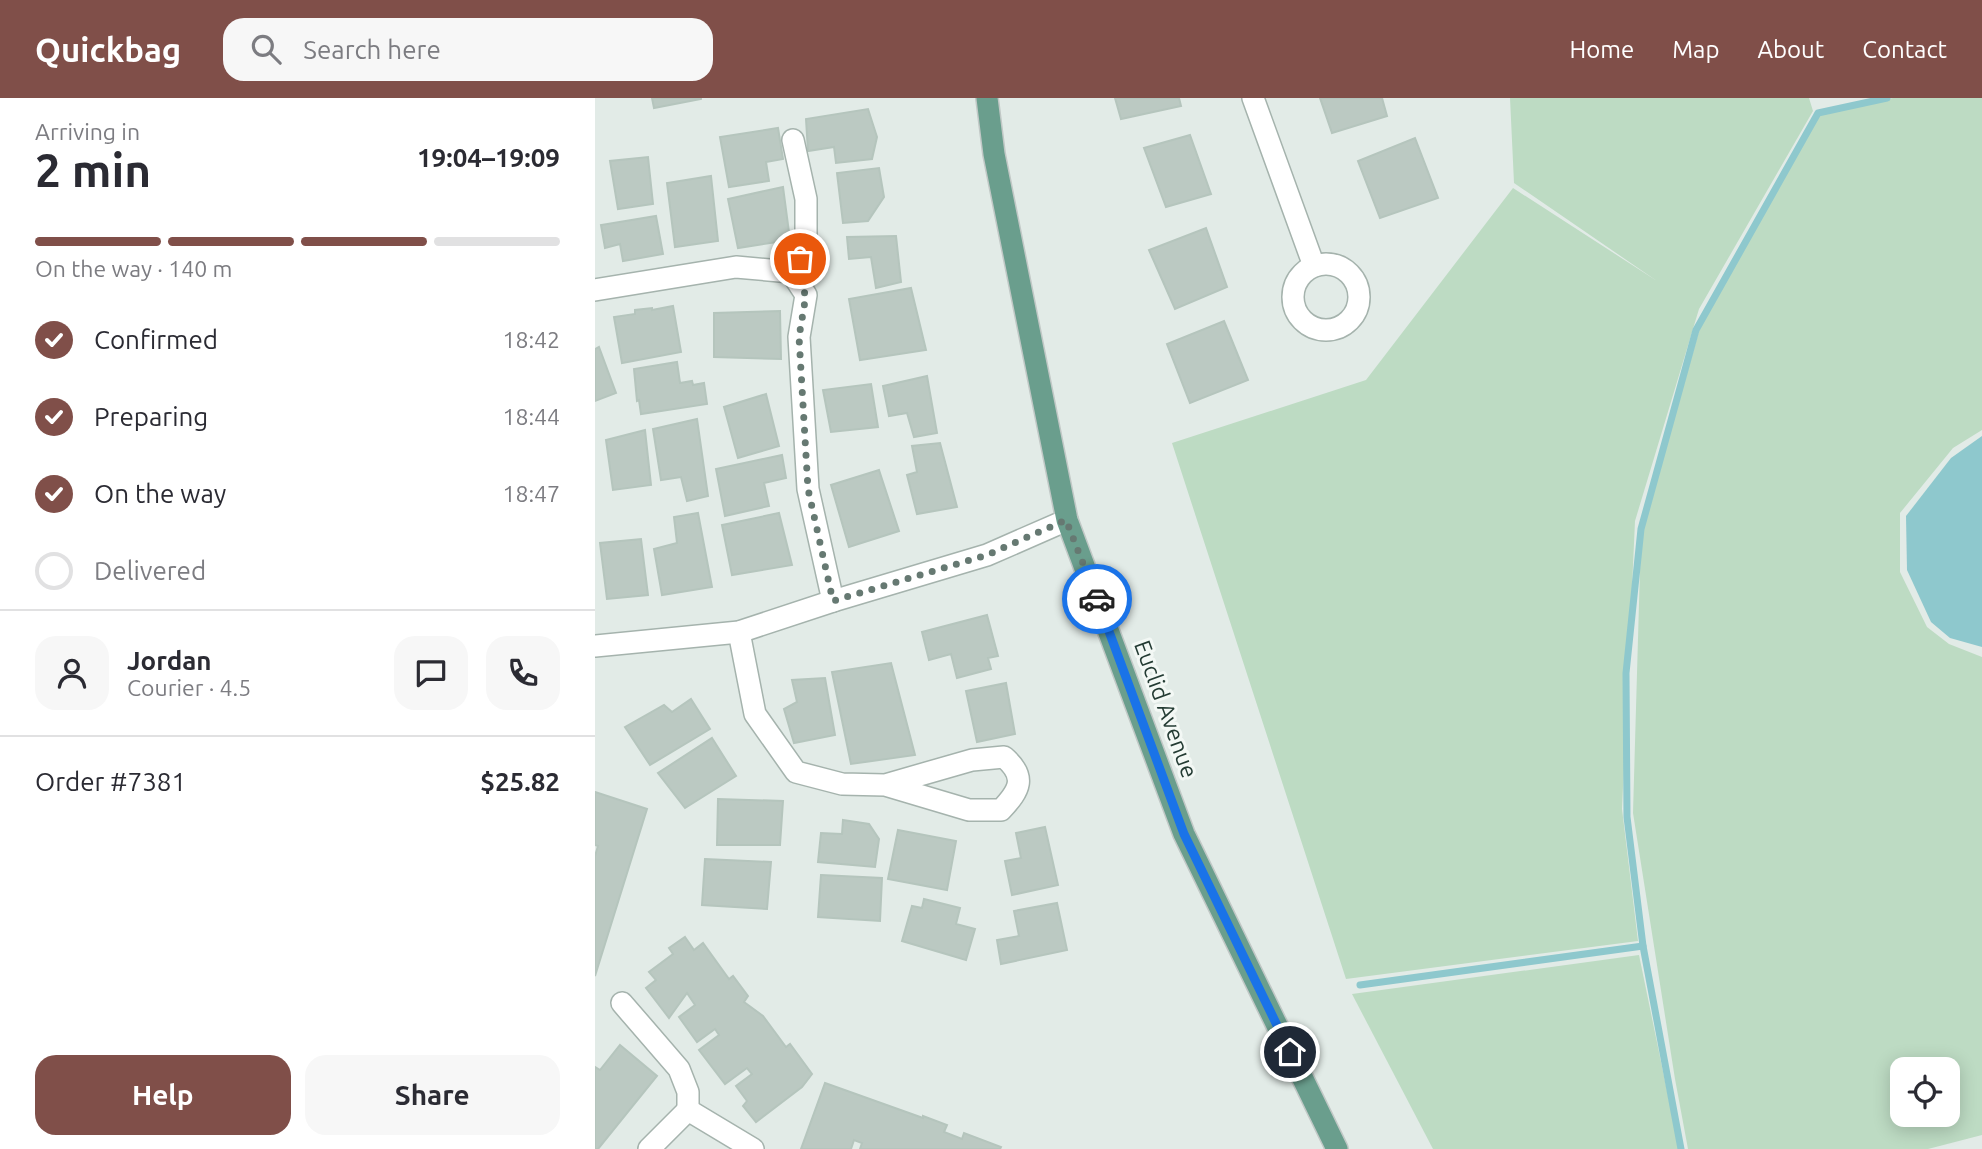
<!DOCTYPE html>
<html lang="en">
<head>
<meta charset="utf-8">
<style>
  :root { --surface:#fff; --page:#f7f7f7; --text:#2b2b33; --muted:#7c7c81; --line:#e1e1e2; --accent:#804f49 }
  body { margin:0; font-family:Ubuntu,sans-serif; background:var(--page); color:var(--text); height:100vh; display:flex; flex-direction:column; font-size:26px; white-space:nowrap }
  * { box-sizing:border-box; margin:0 }
  p { font-size:23px; color:var(--muted) }
  .icon { flex:none; width:38px; height:38px; fill:none; stroke:currentColor; stroke-width:2; stroke-linecap:round; stroke-linejoin:round }
  .map { position:relative; flex:1; overflow:hidden }
  .sheet { display:flex; flex-direction:column; background:var(--surface); width:595px }
  .sheet>* { flex:none }
  .fabs { position:absolute; left:1295px; top:959px; display:grid; gap:14px }
  .fabs a { display:grid; place-items:center; width:70px; height:70px; border-radius:14px; background:var(--surface); box-shadow:0 4px 18px #0003; font-size:35px }
  .pin { position:absolute; display:grid; place-items:center; width:60px; height:60px; color:#fff; margin:-30px; border:4px solid #fff; border-radius:50%; box-shadow:0 2px 7px #0007 }
  .courier { position:absolute; display:grid; place-items:center; width:70px; height:70px; margin:-35px; border:5px solid #1a73e8; border-radius:50%; background:#fff; color:#222; box-shadow:0 2px 9px #0007 }
  .headline em { font-style:normal; font-weight:700 }
  .headline div { display:flex; flex-direction:column-reverse }
  .headline { display:flex; align-items:center; justify-content:space-between; height:119px; padding:0 35px }
  h1 { font-size:46px; font-weight:700; line-height:52px }
  .bar { display:grid; grid-template-columns:repeat(4,1fr); gap:10px 7px; align-content:center; height:84px; padding:0 35px }
  .bar i { height:9px; border-radius:5px; background:var(--line) }
  .bar .selected { background:var(--accent) }
  .bar p { grid-column:span 4 }
  .line { display:flex; align-items:center; gap:18px; padding:0 35px; border-top:2px solid var(--line) }
  .line div { flex:1 }
  .round { display:grid; place-items:center; flex:none; width:74px; height:74px; border-radius:21px; background:var(--page) }
  ol { padding:0 35px; list-style:none }
  li { display:flex; align-items:center; gap:21px; height:77px }
  li p { margin-inline-start:auto }
  li .icon { padding:7px; border-radius:50%; background:var(--accent); color:#fff; stroke-width:4 }
  li:last-child { color:var(--muted) }
  li i { width:38px; height:38px; border:4px solid var(--line); border-radius:50% }
  .primary-button { display:flex; gap:14px; margin-top:auto; padding:14px 35px }
  .primary-button a { flex:1; height:80px; border-radius:21px; background:var(--accent); color:#fff; font-size:28px; font-weight:700; line-height:80px; text-align:center }
  .primary-button a+a { background:var(--page); color:var(--text) }
  header { display:flex; align-items:center; gap:42px; box-sizing:border-box; height:98px; padding:0 35px; background:var(--accent); color:#fff }
  header strong { font-size:33px }
  nav { display:flex; gap:38px; margin-inline-start:auto; font-size:24px }
  .search { width:490px; height:63px; background:var(--page); display:flex; align-items:center; gap:18px; box-sizing:border-box; padding:0 24px; border-radius:21px; color:var(--muted); font-size:26px }
  main { display:flex; flex:1; min-height:0 }
  .map>svg:first-child { display:block }
  .green { fill:#bddbc3; fill-rule:evenodd }
  .water { fill:#8ec8cd }
  .lines { fill:none; stroke-linecap:round; stroke-linejoin:round }
  .stream { stroke:#8ec8cd; stroke-width:7 }
  .building { fill:#bbc9c2; stroke:#b5c5bd; stroke-width:2 }
  .minor-casing { stroke:#a5b3ad; stroke-width:24 }
  .major-casing { stroke:#c1c8c6; stroke-width:24 }
  .minor { stroke:#fff; stroke-width:21 }
  .major { stroke:#6a9e8d; stroke-width:21 }
  .done { stroke:#667972; stroke-width:7; stroke-dasharray:0 12.6 }
  .route { stroke:#1a73e8; stroke-width:9 }
  .labels { text-anchor:middle; stroke-width:6; stroke-linejoin:round; paint-order:stroke }
  .street-label { font-size:23px; fill:#233b33; stroke:#f3f8f5 }
</style>
</head>
<body>
<header>
<strong>Quickbag</strong>
<div class="search"><svg class="icon" aria-label="search" viewBox="0 0 24 24"><circle cx="10" cy="10" r="6"/><path d="M15 15l6 6"/></svg>Search here</div>
<nav><a>Home</a><a>Map</a><a>About</a><a>Contact</a></nav>
</header>
<main>
<section class="sheet">
<div class="headline"><div><h1>2 min</h1><p>Arriving in</p></div><em>19:04–19:09</em></div>
<div class="bar"><i class="selected"></i><i class="selected"></i><i class="selected"></i><i></i><p>On the way · 140 m</p></div>
<ol>
<li><svg class="icon" aria-label="check" viewBox="0 0 24 24"><path d="M5 12l5 5 9-10"/></svg>Confirmed<p>18:42</p></li>
<li><svg class="icon" aria-label="check" viewBox="0 0 24 24"><path d="M5 12l5 5 9-10"/></svg>Preparing<p>18:44</p></li>
<li><svg class="icon" aria-label="check" viewBox="0 0 24 24"><path d="M5 12l5 5 9-10"/></svg>On the way<p>18:47</p></li>
<li><i></i>Delivered</li>
</ol>
<div class="line" style="height:126px"><a class="round"><svg class="icon" aria-label="person" viewBox="0 0 24 24"><circle cx="12" cy="8" r="4"/><path d="M4 21q1-7 8-7t8 7"/></svg></a><div><b>Jordan</b><p>Courier · 4.5</p></div><a class="round"><svg class="icon" aria-label="chat" viewBox="0 0 24 24"><path d="M4 5h16v11H9l-5 4z"/></svg></a><a class="round"><svg class="icon" aria-label="phone" viewBox="0 0 24 24"><path d="M5 4h4l2 5-3 2q2 4 5 5l2-3 5 2v4C11 20 4 13 5 4z"/></svg></a></div>
<div class="line" style="height:91px"><div>Order #7381</div><b>$25.82</b></div>
<div class="primary-button"><a>Help</a><a>Share</a></div>
</section>
<div class="map">
<svg width="1387" height="1051" viewBox="0 0 1387 1051">
  <rect width="100%" height="100%" fill="#e2ebe7"/>
  <g class="green">
    <path d="M915,0h299l4,13 -114,198 -64,212 -13,288 16,132 -292,38 -174,-536 194,-63 147,-192 144,93 -143,-98z"/>
    <path d="M1298,0h89v332l-29,18 -53,65v59l27,55 22,17 33,13v478l-54,14h-240l-13,-70 -42,-266 8,-279 62,-217 115,-204zM1307,971h46v46h-46z"/>
    <path d="M1044,857l40,194h-246l-81,-155z"/>
  </g>
  <path class="water" d="M1387,338v211l-32,-9 -19,-16 -24,-52 -1,-54 45,-58z"/>
  <g class="lines">
    <g class="stream">
      <path d="M765,887l283,-39"/>
      <path d="M1086,1051l-38,-203 -16,-129 -1,-144 15,-144 55,-199 122,-217 69,-15"/>
    </g>
  </g>
  <g class="building">
    <path d="M57,0h49v1l-47,9z"/>
    <path d="M520,0h64l2,8 -60,13z"/>
    <path d="M725,0h62l5,18 -55,17z"/>
    <path d="M273,11l9,28 -5,22 -36,4 -2,-16 -26,4 -2,-32z"/>
    <path d="M183,30l5,31 -17,3 3,19 -40,6 -9,-50z"/>
    <path d="M595,37l21,59 -45,13 -22,-59z"/>
    <path d="M820,40l23,60 -58,20 -22,-57z"/>
    <path d="M53,59l5,47 -35,5 -8,-48z"/>
    <path d="M284,70l5,29 -16,24 -25,2 -6,-50z"/>
    <path d="M116,78l7,65 -43,6 -8,-64z"/>
    <path d="M188,89l7,53 -52,8 -10,-49z"/>
    <path d="M61,118l7,38 -40,7 -3,-17 -15,4 -4,-23z"/>
    <path d="M611,130l21,59 -52,22 -26,-59z"/>
    <path d="M301,138l5,46 -25,6 -5,-31 -22,2 -2,-22z"/>
    <path d="M316,190l15,62 -66,10 -11,-61z"/>
    <path d="M78,208l8,46 -59,11 -8,-46 21,-3v-4l17,-2v2z"/>
    <path d="M185,213l1,48 -67,-2v-44z"/>
    <path d="M629,223l24,59 -58,23 -23,-59z"/>
    <path d="M4,249l17,46 -21,8v-52z"/>
    <path d="M82,264l3,21 12,-2 1,4 11,-2 3,21 -66,10 -2,-14 -2,1 -3,-32z"/>
    <path d="M332,278l10,57 -23,4 -7,-24 -18,3 -6,-30z"/>
    <path d="M276,286l7,43 -47,5 -8,-42z"/>
    <path d="M171,296l13,52 -41,12 -14,-51z"/>
    <path d="M102,321l11,77 -21,5 -6,-24 -20,3 -8,-51z"/>
    <path d="M50,332l6,55 -38,5 -7,-50z"/>
    <path d="M345,345l17,64 -40,7 -10,-39 10,-3 -5,-26z"/>
    <path d="M187,357l4,23 -22,5 5,23 -44,10 -9,-47z"/>
    <path d="M284,372l20,61 -50,16 -18,-62z"/>
    <path d="M103,415l14,74 -50,8 -8,-46 23,-6 -3,-26z"/>
    <path d="M184,415l13,52 -60,10 -10,-50z"/>
    <path d="M46,441l7,56 -41,4 -7,-56z"/>
    <path d="M392,517l11,41 -10,2 3,11 -34,9 -6,-24 -22,6 -7,-28z"/>
    <path d="M296,565l24,92 -64,9 -19,-92z"/>
    <path d="M230,580l10,57 -41,8 -10,-34 13,-7 -5,-22z"/>
    <path d="M411,585l9,51 -38,8 -11,-51z"/>
    <path d="M96,601l19,30 -60,36 -25,-38 39,-22 8,7z"/>
    <path d="M117,640l24,38 -51,32 -27,-35z"/>
    <path d="M0,694l52,17 -52,167v-120l3,-10 -3,-1z"/>
    <path d="M123,701l65,2 -3,44h-63z"/>
    <path d="M248,722l26,4 10,15 -4,28 -57,-5 3,-29 21,1z"/>
    <path d="M450,729l13,58 -46,10 -7,-34 16,-3 -5,-25z"/>
    <path d="M303,732l58,11 -9,49 -59,-11z"/>
    <path d="M110,761l66,3 -4,47 -65,-4z"/>
    <path d="M226,777l61,3 -2,43 -62,-4z"/>
    <path d="M329,801l36,9 -4,16 19,5 -9,31 -64,-19 10,-35 10,2z"/>
    <path d="M462,805l10,47 -66,14 -4,-24 22,-4 -5,-25z"/>
    <path d="M90,839l9,13 9,-7 26,36 4,-3 15,20 -4,6 19,14 23,31 4,-3 22,30 -10,13 -46,35 -13,-16 4,-5 -11,-15 16,-12 -5,-6 -22,16 -26,-34 20,-15 -4,-6 -18,13 -18,-25 16,-12 -8,-12 -18,25 -23,-30 10,-8 -7,-8 24,-18 -4,-6z"/>
    <path d="M25,947l37,31 -59,73h-3v-82l5,3z"/>
    <path d="M230,985l98,35v-2l24,9 -3,7 18,7 2,-6 37,14 -1,2h-140l2,-6 -8,-3 -3,9h-50z"/>
  </g>
  <g class="lines">
    <defs>
      <g id="minor">
        <path d="M658,0l61,168"/>
        <path d="M198,42l13,59v44l-12,33"/>
        <circle cx="731" cy="199" r="33"/>
        <path d="M0,192l141,-23 55,5 15,23 -7,42 9,152 25,112"/>
        <path d="M144,534l16,82 41,58 46,12 43,1 87,-25 32,-3c23,20 16,33 -3,53h-32l-84,-25"/>
        <path d="M0,548l144,-14 94,-31 154,-46 80,-35"/>
        <path d="M27,905l57,66 9,23v18"/>
        <path d="M54,1051l39,-39 65,39"/>
      </g>
      <path id="major" d="M392,0l7,56 73,366 117,314 153,315"/>
    </defs>
    <use href="#minor" class="minor-casing"/>
    <use href="#major" class="major-casing"/>
    <use href="#minor" class="minor"/>
    <use href="#major" class="major"/>
  </g>
  <g class="lines">
    <path class="done" d="M205,161l-6,17 12,19 -7,42 9,152 25,112 154,-46 79,-35 31,79"/>
    <path class="route" d="M502,501l87,235 106,218"/>
  </g>
  <g class="labels">
    <g class="street-label">
      <text transform="translate(571 611) rotate(70)" y="8">Euclid Avenue</text>
    </g>
  </g>
</svg>
<div class="fabs">
<a><svg class="icon" aria-label="locate" viewBox="0 0 24 24"><circle cx="12" cy="12" r="6"/><path d="M12 2v4M12 18v4M2 12h4M18 12h4"/></svg></a>
</div>
<div class="pin" style="left:205px;top:161px;background:#ea580c"><svg class="icon" aria-label="bag" viewBox="0 0 24 24"><path d="M5 8h14l-1 12H6zM9 8a3 3 0 0 1 6 0"/></svg></div>
<div class="pin" style="left:695px;top:954px;background:#1f2937"><svg class="icon" aria-label="home" viewBox="0 0 24 24"><path d="M3 11l9-7 9 7M6 9v11h12V9"/></svg></div>
<div class="courier" style="left:502px;top:501px"><svg class="icon" aria-label="car" viewBox="0 0 24 24"><path d="M5 17H2v-5l4-1 3-4h7l3 4 3 1v5h-3M9 17h6M6 11h13"/><circle cx="7" cy="17" r="2"/><circle cx="17" cy="17" r="2"/></svg></div>
</div>
</main>
</body>
</html>
